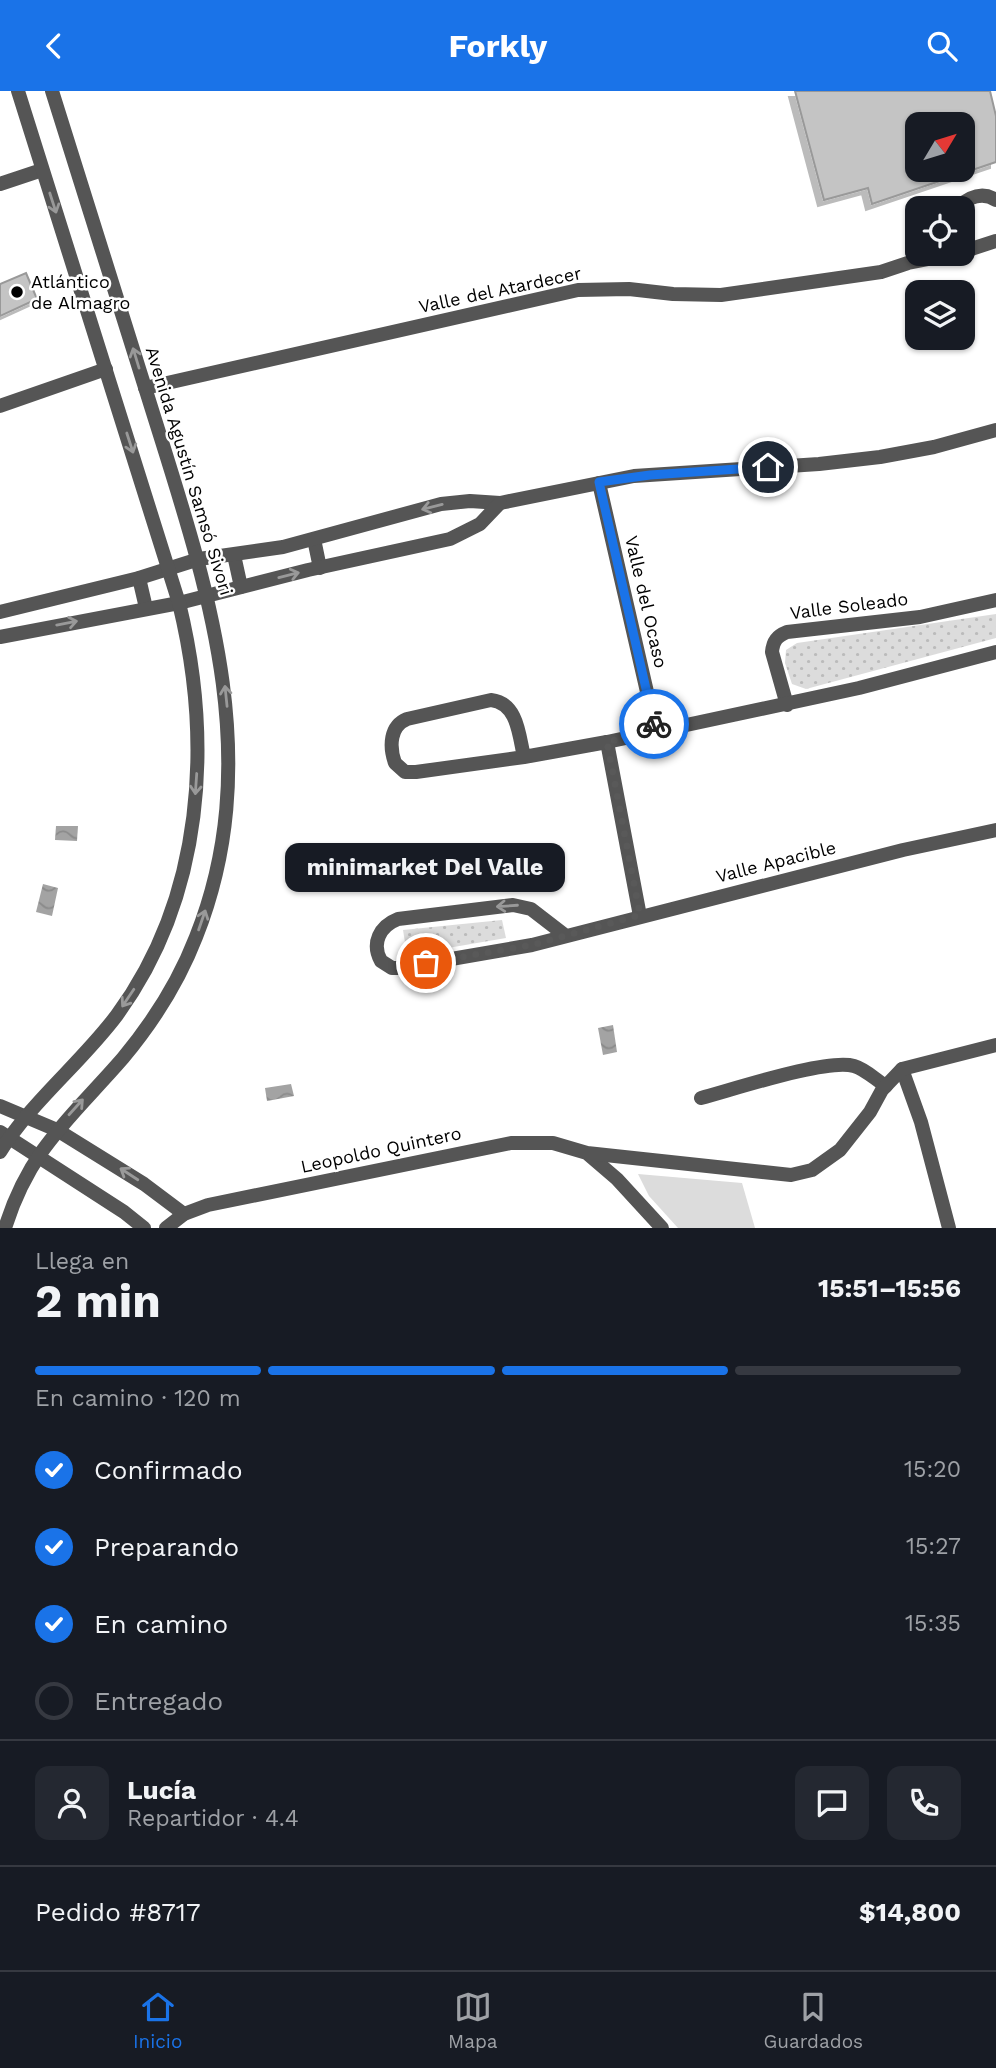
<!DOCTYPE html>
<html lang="es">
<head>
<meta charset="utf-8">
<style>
  :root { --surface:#171b24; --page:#242831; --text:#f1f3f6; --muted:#9ea1a6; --line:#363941; --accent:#1a73e8 }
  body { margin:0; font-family:"Work Sans",sans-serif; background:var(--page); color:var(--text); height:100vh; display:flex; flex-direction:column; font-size:26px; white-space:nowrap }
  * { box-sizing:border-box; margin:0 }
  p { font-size:23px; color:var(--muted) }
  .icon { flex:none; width:38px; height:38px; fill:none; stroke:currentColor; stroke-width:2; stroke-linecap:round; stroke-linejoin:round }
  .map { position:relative; height:1137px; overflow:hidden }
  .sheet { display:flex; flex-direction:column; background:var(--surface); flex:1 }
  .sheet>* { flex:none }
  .needle { width:46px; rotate:52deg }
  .fabs { position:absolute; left:905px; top:21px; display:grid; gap:14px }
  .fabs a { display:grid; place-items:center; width:70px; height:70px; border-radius:14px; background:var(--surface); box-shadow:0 2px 5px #0004; font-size:35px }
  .pin { position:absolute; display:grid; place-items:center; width:60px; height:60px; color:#fff; margin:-30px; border:4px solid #fff; border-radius:50%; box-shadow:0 2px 7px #0007 }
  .courier { position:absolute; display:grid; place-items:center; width:70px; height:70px; margin:-35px; border:5px solid #1a73e8; border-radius:50%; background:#fff; color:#222; box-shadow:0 2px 9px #0007 }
  .bubble { position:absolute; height:49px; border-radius:14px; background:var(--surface); box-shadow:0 2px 5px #0004; font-size:23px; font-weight:700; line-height:49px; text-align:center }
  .overview em { font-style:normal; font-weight:700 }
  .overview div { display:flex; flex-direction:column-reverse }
  .overview { display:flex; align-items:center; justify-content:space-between; height:119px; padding:0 35px }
  h1 { font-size:46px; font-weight:700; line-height:52px }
  .bar { display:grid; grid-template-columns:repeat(4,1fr); gap:10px 7px; align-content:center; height:84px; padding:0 35px }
  .bar i { height:9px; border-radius:5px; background:var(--line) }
  .bar .selected { background:var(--accent) }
  .bar p { grid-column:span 4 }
  .line { display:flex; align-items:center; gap:18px; padding:0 35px; border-top:2px solid var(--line) }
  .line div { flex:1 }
  .round { display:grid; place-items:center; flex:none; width:74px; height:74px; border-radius:14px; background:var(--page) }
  ol { padding:0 35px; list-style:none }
  li { display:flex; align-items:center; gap:21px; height:77px }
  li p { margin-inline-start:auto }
  li .icon { padding:7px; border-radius:50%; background:var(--accent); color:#fff; stroke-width:4 }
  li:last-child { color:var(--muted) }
  li i { width:38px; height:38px; border:4px solid var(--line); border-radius:50% }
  header { display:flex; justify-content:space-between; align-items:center; height:91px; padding:0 35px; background:var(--accent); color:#fff; font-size:32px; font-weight:700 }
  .tab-bar { display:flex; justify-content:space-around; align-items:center; height:98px; border-top:2px solid var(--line); background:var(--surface); font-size:19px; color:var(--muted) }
  .tab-bar a { display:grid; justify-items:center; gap:4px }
  .tab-bar .selected { color:var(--accent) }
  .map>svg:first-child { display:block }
  .grass { fill:url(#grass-dots) }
  .park { fill:#dcdcdc }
  .water { fill:url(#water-waves) }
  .building { fill:#c4c4c4; stroke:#999; stroke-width:2; fill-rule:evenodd; filter:url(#shadow) }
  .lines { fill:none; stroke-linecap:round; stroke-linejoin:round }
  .street { stroke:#555; stroke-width:14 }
  .oneway { stroke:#999 }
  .done { stroke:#595959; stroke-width:7; stroke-dasharray:0 12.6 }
  .route { stroke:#1a73e8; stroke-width:9 }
  .poi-dot { fill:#000; stroke:#fff; stroke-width:2.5 }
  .labels { text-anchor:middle; stroke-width:5; stroke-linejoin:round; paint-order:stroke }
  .poi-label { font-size:18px; fill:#000; stroke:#fff; text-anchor:start }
  .street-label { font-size:18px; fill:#000; stroke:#fff }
</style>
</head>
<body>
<header><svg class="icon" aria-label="back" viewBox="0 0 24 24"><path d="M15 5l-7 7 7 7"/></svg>Forkly<svg class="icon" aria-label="search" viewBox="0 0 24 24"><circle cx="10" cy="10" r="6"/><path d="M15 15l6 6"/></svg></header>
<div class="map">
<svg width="996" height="1137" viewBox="0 0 996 1137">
  <defs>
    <pattern id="grass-dots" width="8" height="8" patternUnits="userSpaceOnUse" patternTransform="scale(1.75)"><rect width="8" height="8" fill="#dcdcdc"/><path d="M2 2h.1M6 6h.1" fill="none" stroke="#bbb" stroke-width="1.8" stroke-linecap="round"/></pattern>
    <pattern id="water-waves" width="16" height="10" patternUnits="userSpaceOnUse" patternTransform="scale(1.75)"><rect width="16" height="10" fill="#a3a3a3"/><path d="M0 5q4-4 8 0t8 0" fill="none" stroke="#8b8b8b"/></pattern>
    <filter id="shadow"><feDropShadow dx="-6" dy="6" stdDeviation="0" flood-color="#0004"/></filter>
  </defs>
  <rect width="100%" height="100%" fill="#fff"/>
  <g class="grass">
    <path d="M996,523v24l-190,51 -14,-5 -7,-21 1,-13 11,-7z"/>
    <path d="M502,829l4,18 -99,17 -4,-25z"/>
  </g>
  <path class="park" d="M638,1083l104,9 13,45h-77l-29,-32z"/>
  <g class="water">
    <path d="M56,735h22l-1,15 -22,-1z"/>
    <path d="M540,756l5,23 -13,4 -5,-24z"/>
    <path d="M43,793l15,4 -6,28 -16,-4z"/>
    <path d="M613,934l4,27 -14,3 -5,-27z"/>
    <path d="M291,993l3,12 -27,5 -2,-13z"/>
  </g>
  <g class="building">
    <path d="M795,0h195l6,25v46l-124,42 -4,-16 -44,12zM917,33h45v46h-45z"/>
    <path d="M26,182l11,26 -37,17v-32z"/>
  </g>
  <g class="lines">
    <g class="street">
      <path d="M0,93l42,-14"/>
      <path d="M957,117c12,-11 25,-17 39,-8"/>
      <path d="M962,161l34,-11"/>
      <path d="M145,297l433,-98 51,-1 44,5 48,1 160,-23 27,-9 46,-9"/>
      <path d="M0,315l106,-37"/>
      <path d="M599,392l57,248"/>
      <path d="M314,448l6,29"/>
      <path d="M234,464l7,32"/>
      <path d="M139,487l7,30"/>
      <path d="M0,521l139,-34 60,-19 84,-12 158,-43 29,-3 30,2 134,-27 185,-12 61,-7 54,-10 62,-17"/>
      <path d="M0,546l179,-34 129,-33 142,-31 30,-15 20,-21"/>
      <path d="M787,614l-15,-53c1,-11 5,-16 15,-20l133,-15 76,-17"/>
      <path d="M607,651l33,174"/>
      <path d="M524,666c-5,-21 -6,-54 -33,-57l-84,19c-17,7 -18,27 -12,44l10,9h11l108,-15 83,-15 252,-54 137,-36"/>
      <path d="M566,845l-35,-27 -18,-4 -115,14c-18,7 -27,24 -17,42l11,7h7l133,-23 371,-95 93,-20"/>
      <path d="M902,978l19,53 28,106"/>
      <path d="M701,1007c31,-8 126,-40 153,-32 11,3 22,14 32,20"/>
      <path d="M0,1015l57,24 87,54 40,30"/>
      <path d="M0,1041l124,80 20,16"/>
      <path d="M0,1061c32,-51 81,-89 117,-137 87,-119 96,-273 62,-412l-161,-512"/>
      <path d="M589,1064l28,24 45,49"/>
      <path d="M5,1137c25,-80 66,-110 118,-170 30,-36 56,-77 73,-121 73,-184 7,-363 -48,-540 -32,-102 -64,-204 -96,-306"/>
      <path d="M166,1137l18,-14 24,-9 303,-62h42l34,10 204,22 21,-5 28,-20 30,-38 12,-22 20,-21 94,-24"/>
    </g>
  </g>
  <defs><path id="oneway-shaft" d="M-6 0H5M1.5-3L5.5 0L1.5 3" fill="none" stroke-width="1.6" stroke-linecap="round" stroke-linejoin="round" transform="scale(1.75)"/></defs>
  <g class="oneway">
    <use href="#oneway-shaft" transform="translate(53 112) rotate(72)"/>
    <use href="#oneway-shaft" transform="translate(136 267) rotate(-107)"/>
    <use href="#oneway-shaft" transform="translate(130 352) rotate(72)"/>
    <use href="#oneway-shaft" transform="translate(432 416) rotate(166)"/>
    <use href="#oneway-shaft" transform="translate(289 484) rotate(-14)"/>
    <use href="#oneway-shaft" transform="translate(67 532) rotate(-11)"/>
    <use href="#oneway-shaft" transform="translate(226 605) rotate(-96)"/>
    <use href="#oneway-shaft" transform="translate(196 693) rotate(94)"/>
    <use href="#oneway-shaft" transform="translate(507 815) rotate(176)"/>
    <use href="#oneway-shaft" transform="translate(202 829) rotate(-71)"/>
    <use href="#oneway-shaft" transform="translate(128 907) rotate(124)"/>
    <use href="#oneway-shaft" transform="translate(76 1016) rotate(-48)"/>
    <use href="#oneway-shaft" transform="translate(129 1083) rotate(-147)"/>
  </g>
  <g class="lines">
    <path class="done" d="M426,872l106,-18 108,-30 -33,-173 49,-11 -2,-7"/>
    <path class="route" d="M654,633l-55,-242 51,-7 118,-8"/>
  </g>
  <circle class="poi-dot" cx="17" cy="201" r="7"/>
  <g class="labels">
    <g class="poi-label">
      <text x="31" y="197">Atlántico<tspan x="31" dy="21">de Almagro</tspan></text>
    </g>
    <g class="street-label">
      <text transform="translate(500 199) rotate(-12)" y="6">Valle del Atardecer</text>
      <text transform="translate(189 380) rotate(73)" y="6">Avenida Agustín Samsó Sivori</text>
      <text transform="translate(646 511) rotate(77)" y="6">Valle del Ocaso</text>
      <text transform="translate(849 515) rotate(-7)" y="6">Valle Soleado</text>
      <text transform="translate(776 771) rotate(-14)" y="6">Valle Apacible</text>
      <text transform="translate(381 1059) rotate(-12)" y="6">Leopoldo Quintero</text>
    </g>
  </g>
</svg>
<div class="fabs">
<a><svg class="needle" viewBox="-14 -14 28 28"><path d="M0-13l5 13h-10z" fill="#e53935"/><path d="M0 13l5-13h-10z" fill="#9ea1a6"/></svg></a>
<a><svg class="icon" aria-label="locate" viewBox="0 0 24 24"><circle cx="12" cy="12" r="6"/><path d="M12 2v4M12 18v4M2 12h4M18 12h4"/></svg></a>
<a><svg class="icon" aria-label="layers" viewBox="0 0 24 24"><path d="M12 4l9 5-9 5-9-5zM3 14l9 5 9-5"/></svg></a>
</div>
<div class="pin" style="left:426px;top:872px;background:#ea580c"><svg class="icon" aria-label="bag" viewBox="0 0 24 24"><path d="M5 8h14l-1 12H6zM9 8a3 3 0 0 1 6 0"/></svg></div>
<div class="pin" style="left:768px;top:376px;background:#1f2937"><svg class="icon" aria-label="home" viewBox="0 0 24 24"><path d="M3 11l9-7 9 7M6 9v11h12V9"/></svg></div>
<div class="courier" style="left:654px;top:633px"><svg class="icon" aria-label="bike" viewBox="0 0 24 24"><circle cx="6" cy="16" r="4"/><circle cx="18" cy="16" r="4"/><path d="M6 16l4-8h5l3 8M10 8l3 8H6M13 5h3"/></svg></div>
<div class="bubble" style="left:285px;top:752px;width:280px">minimarket Del Valle</div>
</div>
<section class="sheet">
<div class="overview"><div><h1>2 min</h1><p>Llega en</p></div><em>15:51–15:56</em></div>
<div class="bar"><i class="selected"></i><i class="selected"></i><i class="selected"></i><i></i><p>En camino · 120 m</p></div>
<ol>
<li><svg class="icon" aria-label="check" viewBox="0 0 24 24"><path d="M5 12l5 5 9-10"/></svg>Confirmado<p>15:20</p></li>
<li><svg class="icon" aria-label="check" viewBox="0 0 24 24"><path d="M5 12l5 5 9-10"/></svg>Preparando<p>15:27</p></li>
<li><svg class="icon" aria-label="check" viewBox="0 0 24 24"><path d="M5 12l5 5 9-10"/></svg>En camino<p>15:35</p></li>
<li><i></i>Entregado</li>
</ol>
<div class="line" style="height:126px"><a class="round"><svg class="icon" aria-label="person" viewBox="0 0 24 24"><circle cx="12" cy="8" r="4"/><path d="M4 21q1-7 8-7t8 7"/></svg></a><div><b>Lucía</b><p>Repartidor · 4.4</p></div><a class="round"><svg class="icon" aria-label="chat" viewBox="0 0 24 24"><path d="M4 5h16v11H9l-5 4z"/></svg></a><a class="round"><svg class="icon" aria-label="phone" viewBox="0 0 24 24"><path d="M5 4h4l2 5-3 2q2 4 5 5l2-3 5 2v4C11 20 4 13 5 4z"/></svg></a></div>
<div class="line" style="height:91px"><div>Pedido #8717</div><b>$14,800</b></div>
</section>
<nav class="tab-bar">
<a class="selected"><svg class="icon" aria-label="home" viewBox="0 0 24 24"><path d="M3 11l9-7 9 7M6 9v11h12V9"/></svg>Inicio</a>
<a><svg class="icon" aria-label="map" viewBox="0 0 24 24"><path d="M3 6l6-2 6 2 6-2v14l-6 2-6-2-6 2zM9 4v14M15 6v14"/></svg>Mapa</a>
<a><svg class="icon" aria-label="saved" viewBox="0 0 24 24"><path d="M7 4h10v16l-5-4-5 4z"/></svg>Guardados</a>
</nav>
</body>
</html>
